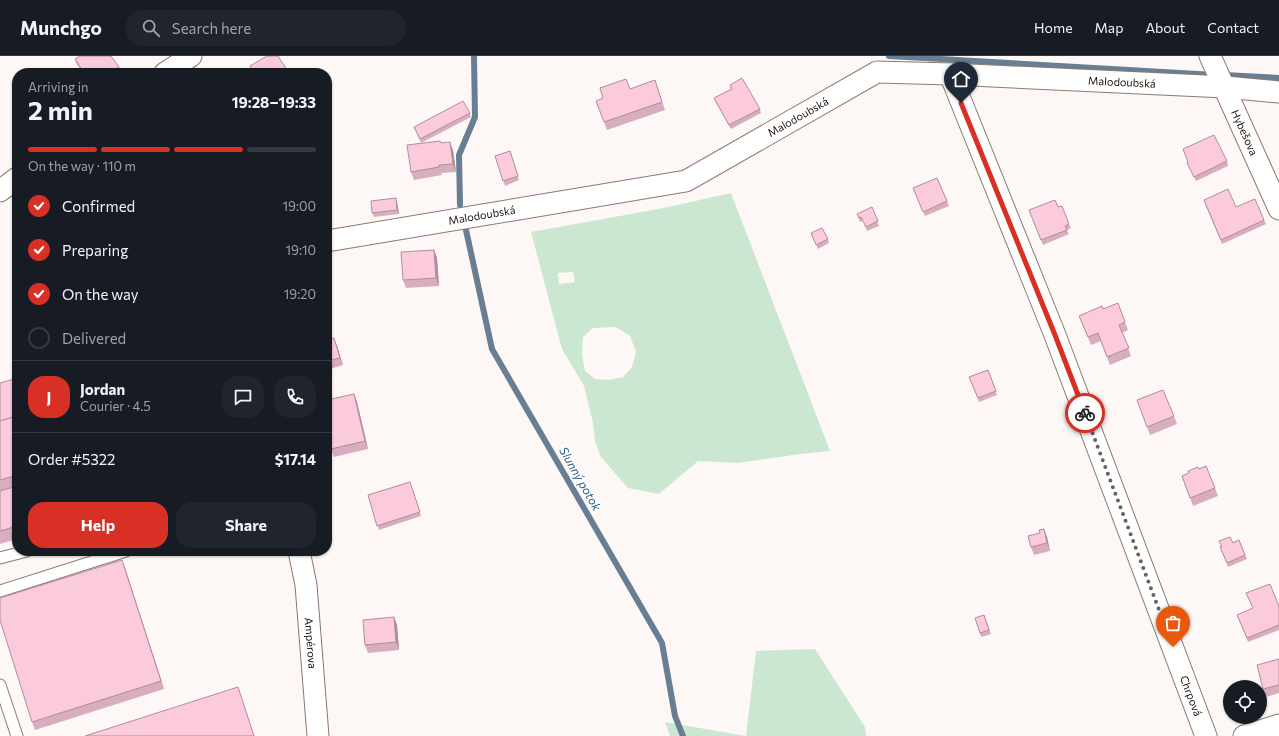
<!DOCTYPE html>
<html lang="en">
<head>
<meta charset="utf-8">
<style>
  :root { --surface:#171b24; --page:#20242c; --text:#f1f3f6; --muted:#9ea1a6; --line:#363941; --accent:#d93025 }
  body { margin:0; font-family:Commissioner,sans-serif; background:var(--page); color:var(--text); height:100vh; display:flex; flex-direction:column; font-size:15px; white-space:nowrap }
  * { box-sizing:border-box; margin:0 }
  p { font-size:13px; color:var(--muted) }
  .icon { flex:none; width:22px; height:22px; fill:none; stroke:currentColor; stroke-width:2; stroke-linecap:round; stroke-linejoin:round }
  .map { position:relative; flex:1; overflow:hidden }
  .details { position:absolute; left:12px; top:12px; width:320px; height:488px; display:flex; flex-direction:column; background:var(--surface); border-radius:16px; box-shadow:0 1px 3px #0004 }
  .details>* { flex:none }
  .controls { position:absolute; left:1223px; top:624px; display:grid; gap:8px }
  .controls a { display:grid; place-items:center; width:44px; height:44px; border-radius:50%; background:var(--surface); box-shadow:0 1px 3px #0004; font-size:20px }
  .pin { position:absolute; display:grid; place-items:center; width:34px; height:34px; color:#fff; margin:-41px -17px; border-radius:50% 50% 50% 0; rotate:-45deg; box-shadow:0 0 4px #0007 }
  .pin .icon { rotate:45deg }
  .courier { position:absolute; display:grid; place-items:center; width:40px; height:40px; margin:-20px; border:3px solid #d93025; border-radius:50%; background:#fff; color:#222; box-shadow:0 1px 5px #0007 }
  .summary em { font-style:normal; font-weight:700 }
  .summary div { display:flex; flex-direction:column-reverse }
  .summary { display:flex; align-items:center; justify-content:space-between; height:68px; padding:0 16px }
  h1 { font-size:26px; font-weight:700; line-height:30px }
  .bar { display:grid; grid-template-columns:repeat(4,1fr); gap:6px 4px; align-content:center; height:48px; padding:0 16px }
  .bar i { height:5px; border-radius:3px; background:var(--line) }
  .bar .on { background:var(--accent) }
  .bar p { grid-column:span 4 }
  .line { display:flex; align-items:center; gap:10px; padding:0 16px; border-top:1px solid var(--line) }
  .line div { flex:1 }
  .round { display:grid; place-items:center; flex:none; width:42px; height:42px; border-radius:16px; background:var(--page) }
  ol { padding:0 16px; list-style:none }
  li { display:flex; align-items:center; gap:12px; height:44px }
  li p { margin-inline-start:auto }
  li .icon { padding:4px; border-radius:50%; background:var(--accent); color:#fff; stroke-width:4 }
  li:last-child { color:var(--muted) }
  li i { width:22px; height:22px; border:2px solid var(--line); border-radius:50% }
  .primary-button { display:flex; gap:8px; margin-top:auto; padding:8px 16px }
  .primary-button a { flex:1; height:46px; border-radius:16px; background:var(--accent); color:#fff; font-size:16px; font-weight:700; line-height:46px; text-align:center }
  .primary-button a+a { background:var(--page); color:var(--text) }
  header { display:flex; align-items:center; gap:24px; box-sizing:border-box; height:56px; padding:0 20px; background:var(--surface); border-bottom:1px solid var(--line) }
  header strong { font-size:19px }
  nav { display:flex; gap:22px; margin-inline-start:auto; font-size:14px }
  .search { width:280px; height:36px; background:var(--page); display:flex; align-items:center; gap:10px; box-sizing:border-box; padding:0 14px; border-radius:16px; color:var(--muted); font-size:15px }
  .map>svg:first-child { display:block }
  .green { fill:#cce7d1; fill-rule:evenodd }
  .lines { fill:none; stroke-linecap:round; stroke-linejoin:round }
  .stream { stroke:#687f93; stroke-width:6 }
  .service-casing { stroke:#8e796c; stroke-width:13 }
  .minor-casing { stroke:#8e796c; stroke-width:23 }
  .service { stroke:#fff; stroke-width:11 }
  .minor { stroke:#fff; stroke-width:21 }
  .wall { fill:#d8aebe }
  .shaded-wall { fill:#b08d9b }
  .building { fill:#fbcadd; stroke:#b08d9b }
  .done { stroke:#69625e; stroke-width:4; stroke-dasharray:0 7.2 }
  .route { stroke:#d93025; stroke-width:5 }
  .labels { text-anchor:middle; stroke-width:3.5; stroke-linejoin:round; paint-order:stroke }
  .street-label { font-size:11px; fill:#1a120d; stroke:#fff }
  .water-label { font-size:12px; font-style:italic; fill:#235b85; stroke:#fff }
</style>
</head>
<body>
<header>
<strong>Munchgo</strong>
<div class="search"><svg class="icon" aria-label="search" viewBox="0 0 24 24"><circle cx="10" cy="10" r="6"/><path d="M15 15l6 6"/></svg>Search here</div>
<nav><a>Home</a><a>Map</a><a>About</a><a>Contact</a></nav>
</header>
<div class="map">
<svg width="1279" height="680" viewBox="0 0 1279 680">
  <rect width="100%" height="100%" fill="#fdf8f5"/>
  <g class="green">
    <path d="M731,137l99,258 -30,3 -62,9 -40,-2 -39,33 -31,-6 -27,-31 -6,-16 -2,-18 -9,-37 -22,-37 -31,-117 133,-24zM573,216l2,10 -16,2 -1,-11zM616,271l14,9 6,16 -4,15 -9,10 -14,3 -14,-1 -10,-8 -3,-16 1,-18 10,-9z"/>
    <path d="M815,593l50,78 1,9h-196l-5,-14 81,14 10,-85z"/>
  </g>
  <g class="lines">
    <g class="stream">
      <path d="M889,0l326,19"/>
      <path d="M1224,19l55,3"/>
      <path d="M460,149l-1,-50 16,-38 -1,-61"/>
      <path d="M466,174l26,119 170,294 13,73 8,20"/>
    </g>
    <defs>
      <g id="service">
        <path d="M0,502l27,-7"/>
        <path d="M0,535l126,-40"/>
        <path d="M0,629l17,51"/>
      </g>
      <g id="minor">
        <path id="s1" d="M1210,0l69,153"/>
        <path d="M165,17l26,-17"/>
        <path id="s2" d="M950,18l105,261 151,401"/>
        <path d="M0,135l17,-13"/>
        <path id="s3" d="M327,185l359,-60 191,-109 73,2 275,13 54,5"/>
        <path id="s4" d="M299,495l7,34 12,151"/>
        <path d="M1244,680l35,-11"/>
      </g>
    </defs>
    <use href="#service" class="service-casing"/>
    <use href="#minor" class="minor-casing"/>
    <use href="#service" class="service"/>
    <use href="#minor" class="minor"/>
  </g>
  <g class="wall">
    <path d="M75,3l44,8 1,4 -2,2h-35l-7,-10z"/>
    <path d="M655,24l10,30 -58,20 -11,-29z"/>
    <path d="M730,29l30,24 1,4 -30,16 -15,-26 -2,-5 17,-9z"/>
    <path d="M470,57l1,4 -50,26 -7,-16z"/>
    <path d="M441,87l12,7 3,22 -15,1 1,2 -28,5 -3,-8z"/>
    <path d="M1183,93l44,12 1,5 -32,15 -9,-18h1z"/>
    <path d="M510,95l9,29 -14,6 -10,-30z"/>
    <path d="M913,132l34,13 2,5 -24,10z"/>
    <path d="M397,146l2,12 -25,3 -2,-4z"/>
    <path d="M1205,148l31,3 28,13 2,4 -44,20z"/>
    <path d="M872,151l7,19 -12,5 -4,-10 -3,1 -3,-8z"/>
    <path d="M1058,151l11,17 2,4 -4,2 2,4 -26,11 -14,-35z"/>
    <path d="M811,177l17,6 1,4 -11,6z"/>
    <path d="M434,194l3,8 2,28 -33,2 -3,-8z"/>
    <path d="M1118,247l10,27 -6,3 9,23 -21,9 -9,-24 -10,4 -12,-29 24,-7z"/>
    <path d="M327,284l10,6 6,19 -16,5z"/>
    <path d="M988,314l9,25 -18,7 -10,-25z"/>
    <path d="M0,327l17,4v152l-17,5z"/>
    <path d="M354,338l3,8 11,47 -34,8 -3,-8z"/>
    <path d="M1140,352l34,8 3,8 -27,11z"/>
    <path d="M1199,413l16,19 3,8 -25,10 -11,-30z"/>
    <path d="M410,426l11,34 -42,14 -11,-35z"/>
    <path d="M1044,473l3,8 3,14 -16,4 -3,-8 9,-14z"/>
    <path d="M1239,484l8,19 -19,8 -8,-20z"/>
    <path d="M125,512l39,121 -129,41 -3,-8z"/>
    <path d="M1279,550v24l-31,12 -11,-27z"/>
    <path d="M984,559l7,19 -10,3 -6,-19z"/>
    <path d="M394,561l3,8 2,25 -31,3 -3,-8z"/>
    <path d="M1279,603v34l-13,4 -3,-8z"/>
  </g>
  <g class="shaded-wall">
    <path d="M119,11l1,4 -2,2h-8z"/>
    <path d="M450,86l3,8 3,22 -3,-8z"/>
    <path d="M396,142l1,4 2,12 -2,-4z"/>
    <path d="M434,194l3,8 2,28 -3,-8z"/>
    <path d="M334,282l3,8 6,19 -3,-7z"/>
    <path d="M354,338l3,8 11,47 -3,-8z"/>
    <path d="M1044,473l3,8 3,14 -3,-8z"/>
    <path d="M122,504l3,8 39,121 -3,-8z"/>
    <path d="M394,561l3,8 2,25 -3,-8z"/>
  </g>
  <g class="building">
    <path d="M80,0h31l8,11 -9,6h-26l-9,-14z"/>
    <path d="M267,0h11l11,17h-35l-4,-7z"/>
    <path d="M742,22l18,31 -31,16 -15,-27 18,-9 -2,-4z"/>
    <path d="M626,23l4,10 25,-9 7,22 -58,20 -8,-21 7,-3 -3,-10z"/>
    <path d="M463,45l7,12 -50,26 -6,-12z"/>
    <path d="M1214,79l13,26 -33,16 -7,-14 1,-1 -5,-13z"/>
    <path d="M440,85l1,2 9,-1 3,22 -14,1v2l-28,5 -4,-27z"/>
    <path d="M510,95l8,25 -15,5 -8,-25z"/>
    <path d="M937,122l10,23 -24,11 -10,-24z"/>
    <path d="M1228,133l8,18 19,-8 9,21 -43,20 -17,-40z"/>
    <path d="M396,142l1,12 -25,3 -1,-12z"/>
    <path d="M1055,144l3,7 4,-1 7,18 -4,2 2,4 -26,10 -12,-30z"/>
    <path d="M872,151l6,14 -12,6 -5,-10 -2,1 -2,-4z"/>
    <path d="M822,172l6,11 -12,6 -5,-12z"/>
    <path d="M434,194l2,28 -33,2 -2,-28z"/>
    <path d="M1118,247l7,19 -6,3 10,23 -22,9 -9,-24 -10,4 -9,-21 23,-10 1,3z"/>
    <path d="M334,282l6,20 -13,3v-21z"/>
    <path d="M988,314l8,21 -18,7 -9,-21z"/>
    <path d="M14,323l3,9v28l-17,5v-38z"/>
    <path d="M1163,334l11,26 -27,11 -10,-27z"/>
    <path d="M354,338l11,47 -34,8 -4,-18v-31z"/>
    <path d="M17,360v59l-17,5v-59z"/>
    <path d="M1206,410l9,22 -25,10 -8,-22 7,-3 -1,-2 10,-4 1,2z"/>
    <path d="M410,426l10,30 -43,14 -9,-31z"/>
    <path d="M17,430v40l-17,5v-40z"/>
    <path d="M1044,473l3,14 -16,4 -3,-11 12,-3 -1,-3z"/>
    <path d="M1230,481l3,6 6,-3 6,15 -18,8 -7,-16h2l-3,-6z"/>
    <path d="M122,504l39,121 -129,41 -32,-102v-22z"/>
    <path d="M1270,528l9,22v19l-32,13 -10,-23 16,-7 -7,-15z"/>
    <path d="M984,559l5,15 -9,3 -5,-15z"/>
    <path d="M394,561l2,25 -31,3 -2,-25z"/>
    <path d="M1279,603v26l-16,4 -6,-24z"/>
    <path d="M238,631l16,49h-169z"/>
  </g>
  <g class="lines">
    <path class="done" d="M1085,357l88,234"/>
    <path class="route" d="M961,47l94,232 30,78"/>
  </g>
  <g class="labels">
    <g class="street-label">
      <text dy="4" stroke="none"><textPath href="#s3" startOffset="829">Malodoubská</textPath></text>
      <text dy="4" stroke="none"><textPath href="#s3" startOffset="493">Malodoubská</textPath></text>
      <text dy="4" stroke="none"><textPath href="#s1" startOffset="84">Hybešova</textPath></text>
      <text dy="4" stroke="none"><textPath href="#s3" startOffset="157">Malodoubská</textPath></text>
      <text dy="4" stroke="none"><textPath href="#s4" startOffset="93">Ampérova</textPath></text>
      <text dy="4" stroke="none"><textPath href="#s2" startOffset="667">Chrpová</textPath></text>
    </g>
    <g class="water-label">
      <text transform="translate(580 423) rotate(60)" y="4">Slunný potok</text>
    </g>
  </g>
</svg>
<div class="controls">
<a><svg class="icon" aria-label="locate" viewBox="0 0 24 24"><circle cx="12" cy="12" r="6"/><path d="M12 2v4M12 18v4M2 12h4M18 12h4"/></svg></a>
</div>
<div class="pin" style="left:1173px;top:591px;background:#ea580c"><svg class="icon" aria-label="bag" viewBox="0 0 24 24"><path d="M5 8h14l-1 12H6zM9 8a3 3 0 0 1 6 0"/></svg></div>
<div class="pin" style="left:961px;top:47px;background:#1f2937"><svg class="icon" aria-label="home" viewBox="0 0 24 24"><path d="M3 11l9-7 9 7M6 9v11h12V9"/></svg></div>
<div class="courier" style="left:1085px;top:357px"><svg class="icon" aria-label="bike" viewBox="0 0 24 24"><circle cx="6" cy="16" r="4"/><circle cx="18" cy="16" r="4"/><path d="M6 16l4-8h5l3 8M10 8l3 8H6M13 5h3"/></svg></div>
<section class="details">
<div class="summary"><div><h1>2 min</h1><p>Arriving in</p></div><em>19:28–19:33</em></div>
<div class="bar"><i class="on"></i><i class="on"></i><i class="on"></i><i></i><p>On the way · 110 m</p></div>
<ol>
<li><svg class="icon" aria-label="check" viewBox="0 0 24 24"><path d="M5 12l5 5 9-10"/></svg>Confirmed<p>19:00</p></li>
<li><svg class="icon" aria-label="check" viewBox="0 0 24 24"><path d="M5 12l5 5 9-10"/></svg>Preparing<p>19:10</p></li>
<li><svg class="icon" aria-label="check" viewBox="0 0 24 24"><path d="M5 12l5 5 9-10"/></svg>On the way<p>19:20</p></li>
<li><i></i>Delivered</li>
</ol>
<div class="line" style="height:72px"><b class="round" style="background:var(--accent);color:#fff">J</b><div><b>Jordan</b><p>Courier · 4.5</p></div><a class="round"><svg class="icon" aria-label="chat" viewBox="0 0 24 24"><path d="M4 5h16v11H9l-5 4z"/></svg></a><a class="round"><svg class="icon" aria-label="phone" viewBox="0 0 24 24"><path d="M5 4h4l2 5-3 2q2 4 5 5l2-3 5 2v4C11 20 4 13 5 4z"/></svg></a></div>
<div class="line" style="height:52px"><div>Order #5322</div><b>$17.14</b></div>
<div class="primary-button"><a>Help</a><a>Share</a></div>
</section>
</div>
</body>
</html>
